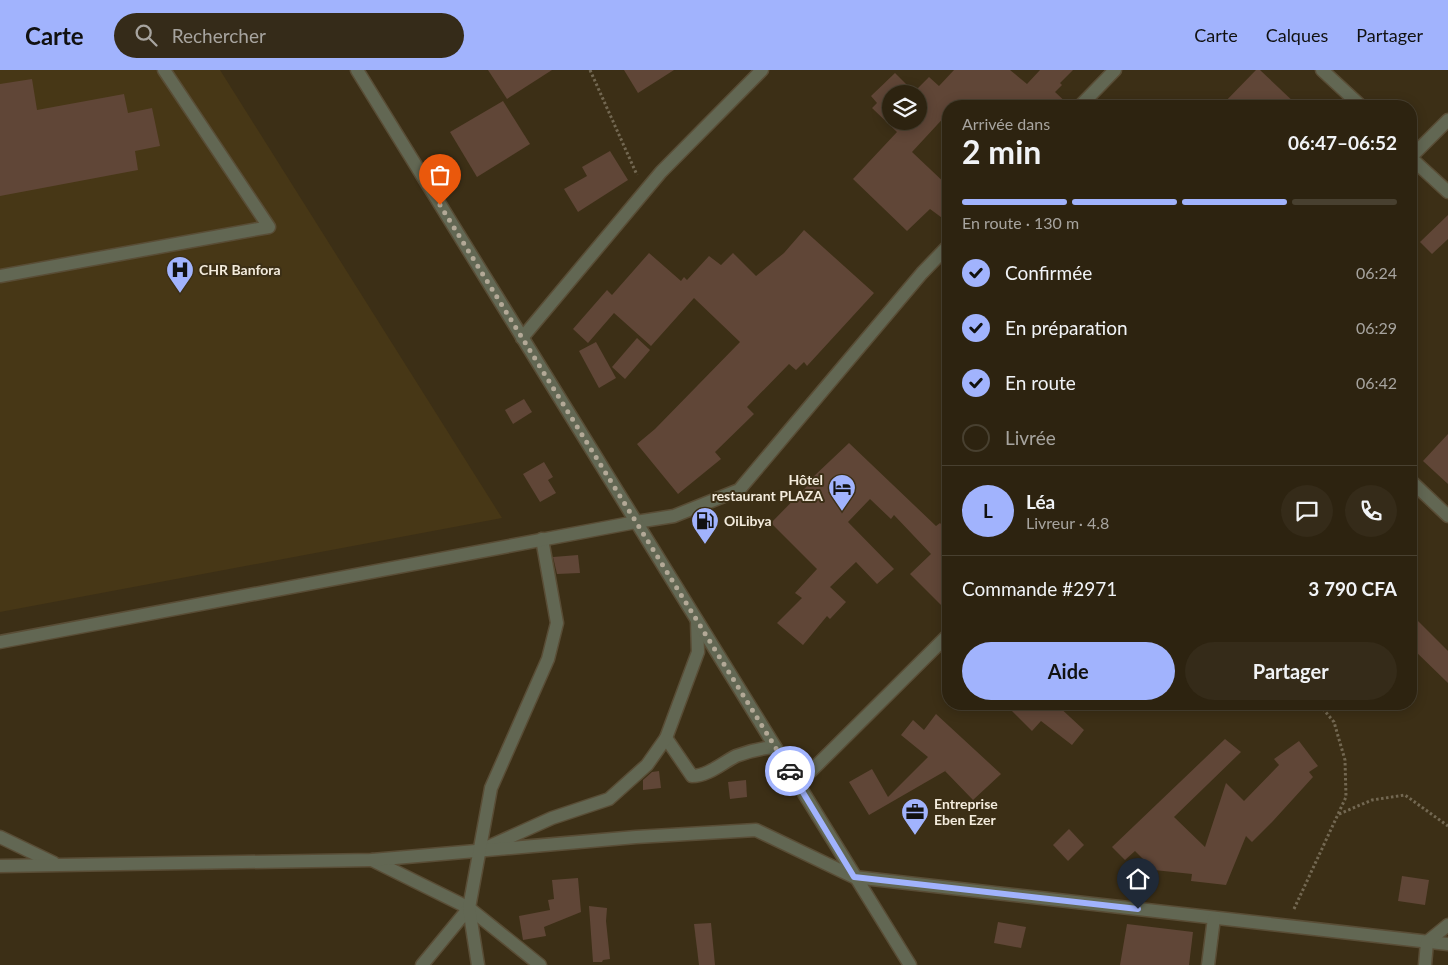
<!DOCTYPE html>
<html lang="fr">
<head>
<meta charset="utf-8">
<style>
  :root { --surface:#2d2310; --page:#352b19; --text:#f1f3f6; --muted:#a7a49f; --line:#484030; --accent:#a1b3fd }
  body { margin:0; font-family:Lato,sans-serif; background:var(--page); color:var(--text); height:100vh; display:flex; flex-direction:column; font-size:19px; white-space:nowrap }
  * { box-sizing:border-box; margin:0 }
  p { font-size:16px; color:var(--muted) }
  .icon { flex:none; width:28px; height:28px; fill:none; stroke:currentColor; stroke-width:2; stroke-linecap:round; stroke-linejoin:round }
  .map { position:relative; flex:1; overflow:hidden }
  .sheet { position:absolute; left:942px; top:30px; width:475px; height:610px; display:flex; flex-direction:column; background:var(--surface); border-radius:20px; box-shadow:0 2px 12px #0003,0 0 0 1px var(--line) }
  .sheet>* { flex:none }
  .tools { position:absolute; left:882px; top:15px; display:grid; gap:10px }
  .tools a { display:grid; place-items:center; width:45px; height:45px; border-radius:50%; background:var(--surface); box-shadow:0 2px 12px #0003,0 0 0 1px var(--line); font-size:25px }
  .pin { position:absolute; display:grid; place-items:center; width:42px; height:42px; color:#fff; margin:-51px -21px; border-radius:50% 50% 50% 0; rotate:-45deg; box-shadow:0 0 5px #0007 }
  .pin .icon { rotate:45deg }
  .courier { position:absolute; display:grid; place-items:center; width:50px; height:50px; margin:-25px; border:4px solid #a1b3fd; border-radius:50%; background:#fff; color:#222; box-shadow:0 1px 6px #0007 }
  .headline em { font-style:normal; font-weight:700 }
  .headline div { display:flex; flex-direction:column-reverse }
  .headline { display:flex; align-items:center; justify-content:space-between; height:85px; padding:0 20px }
  h1 { font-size:32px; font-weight:700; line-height:38px }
  .bar { display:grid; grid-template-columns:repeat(4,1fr); gap:8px 5px; align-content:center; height:60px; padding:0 20px }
  .bar i { height:6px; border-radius:4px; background:var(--line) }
  .bar .current { background:var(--accent) }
  .bar p { grid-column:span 4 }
  .line { display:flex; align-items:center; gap:12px; padding:0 20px; border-top:1px solid var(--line) }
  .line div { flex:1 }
  .round { display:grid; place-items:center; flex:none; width:52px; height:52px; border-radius:26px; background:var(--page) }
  ol { padding:0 20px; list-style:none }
  li { display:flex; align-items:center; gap:15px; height:55px }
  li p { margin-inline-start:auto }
  li .icon { padding:5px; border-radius:50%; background:var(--accent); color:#111; stroke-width:4 }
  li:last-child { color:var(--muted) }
  li i { width:28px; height:28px; border:2px solid var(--line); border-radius:50% }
  .cta { display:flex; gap:10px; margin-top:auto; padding:10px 20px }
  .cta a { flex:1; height:58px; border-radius:30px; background:var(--accent); color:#111; font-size:20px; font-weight:700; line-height:58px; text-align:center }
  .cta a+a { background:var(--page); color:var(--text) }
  header { display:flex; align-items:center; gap:30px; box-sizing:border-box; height:70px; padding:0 25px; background:var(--accent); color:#111 }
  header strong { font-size:24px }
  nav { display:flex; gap:28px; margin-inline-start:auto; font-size:18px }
  .search { width:350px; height:45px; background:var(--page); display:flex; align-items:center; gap:12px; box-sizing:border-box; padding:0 18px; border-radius:28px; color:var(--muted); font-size:19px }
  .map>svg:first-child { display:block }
  .built { fill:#473716 }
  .building { fill:#604637; fill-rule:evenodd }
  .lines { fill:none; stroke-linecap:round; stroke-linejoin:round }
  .service-casing { stroke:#594d36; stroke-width:15 }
  .minor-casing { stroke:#594d36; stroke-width:15 }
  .tertiary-casing { stroke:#594d36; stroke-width:15 }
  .path { stroke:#736852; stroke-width:3; stroke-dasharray:2.5 2.5; stroke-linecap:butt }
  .service { stroke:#626753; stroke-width:12 }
  .minor { stroke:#626753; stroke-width:12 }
  .tertiary { stroke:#626753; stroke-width:12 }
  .done { stroke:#b3a997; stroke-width:5; stroke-dasharray:0 9 }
  .route { stroke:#a1b3fd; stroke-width:6 }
  .labels { text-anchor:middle; stroke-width:4; stroke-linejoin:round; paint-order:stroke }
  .poi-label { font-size:14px; font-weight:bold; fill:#f3ebdc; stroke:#3c2f16; text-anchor:start }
</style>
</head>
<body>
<header>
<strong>Carte</strong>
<div class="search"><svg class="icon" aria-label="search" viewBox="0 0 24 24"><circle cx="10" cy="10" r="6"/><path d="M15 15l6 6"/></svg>Rechercher</div>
<nav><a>Carte</a><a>Calques</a><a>Partager</a></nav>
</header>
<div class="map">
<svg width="1448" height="895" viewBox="0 0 1448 895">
  <rect width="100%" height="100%" fill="#3c2f16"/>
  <path class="built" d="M0,0h220l282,448 -502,94z"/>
  <g class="building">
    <path d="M488,0h64l-45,29z"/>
    <path d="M624,0h50l-36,23z"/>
    <path d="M954,0h56l17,14 13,-14h33l-13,13 2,2 -7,7 15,14h-108l-4,-4 -4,4h-5v6l-37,40 37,35v36l-19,-14 -23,22 -54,-52 44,-47 -25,-24 5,-5 -6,-7 24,-23 19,19 15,-15 10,9zM891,24h28v27h-28z"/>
    <path d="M1256,0h4l38,36h-77z"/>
    <path d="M32,9l5,31 87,-16 4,19 24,-5 8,38 -25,5 3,19 -138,26v-112z"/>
    <path d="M503,31l27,43 -53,33 -27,-45z"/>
    <path d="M610,81l18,29 -50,32 -14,-23 23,-13 -5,-9z"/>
    <path d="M1448,145v24l-16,15 -12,-12z"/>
    <path d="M804,160l70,63 -67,73 -3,-4 -8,8 -7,-6 -42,43 7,7 -39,38 6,7 -43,35 -41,-50 18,-15 85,-87 -46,-44 -43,48 -37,-33 -26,30 -15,-14 34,-39 5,5 37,-42 32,28 3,-4 3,3 22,-24 12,9 12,-12 23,23 28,-23z"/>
    <path d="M637,268l13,12 -25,29 -13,-12z"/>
    <path d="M596,272l20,36 -17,10 -20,-37z"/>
    <path d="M524,329l8,13 -19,12 -8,-14z"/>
    <path d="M1448,364v50l-25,-23z"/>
    <path d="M849,373l87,83 4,-3 9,10v80l-39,-39 21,-20 -37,-39 -3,4 -21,-20 -22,23 46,47 -17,15 -21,-22 -26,25 16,15 -16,17 -3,-3 -24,29 -26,-22 25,-25 -7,-5 22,-24 -46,-46 43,-44 -2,-1z"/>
    <path d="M544,392l9,15 -5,3 8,13 -16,9 -17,-28z"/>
    <path d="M578,485l2,18 -23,1 -4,-17z"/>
    <path d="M1411,544l37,37v32l-37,-36z"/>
    <path d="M1005,634h51l28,26 -12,15 -31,-24 -9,10z"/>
    <path d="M936,644l65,60 -28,26 -28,-29 2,-1 -78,45 -20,-33 23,-13 16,28 40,-40 -27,-22 12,-15 11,10z"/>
    <path d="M1225,669l16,13 -67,65 31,30 21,-64 18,18 35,-36 -5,-6 25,-18 19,25 -9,6 4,5 -40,44 -21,21 -6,-6 -20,49 -35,-4 1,-7 -38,-4 -19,-19 -10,9 -13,-13z"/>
    <path d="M659,701l2,17 -18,2v-10l9,-8z"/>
    <path d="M746,710l1,17 -17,2 -2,-17z"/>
    <path d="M1069,759l15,16 -16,16 -15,-16z"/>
    <path d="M1402,806l27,4 -4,25 -27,-4z"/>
    <path d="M578,808l3,34 -37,15 2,9 -23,4 -4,-24 31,-6 -2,-10 6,-1 -2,-19z"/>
    <path d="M589,836l18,2 -1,13 4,38 -7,1 -1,2h-9z"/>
    <path d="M998,852l28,5 -5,21 -27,-5z"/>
    <path d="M711,853l4,42h-16l-5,-41z"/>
    <path d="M1127,854l66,8 -4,33h-69z"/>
  </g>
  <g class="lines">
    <defs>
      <path id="service" d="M0,206l269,-49 -105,-157"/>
      <g id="minor">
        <path d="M1322,0l39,36"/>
        <path d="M1080,36l35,-36"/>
        <path d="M1411,87l37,-37"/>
        <path d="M1411,88l37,34"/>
        <path d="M522,268l139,-166 101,-102"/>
        <path d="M1411,411l37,35"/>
        <path d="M636,452l38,-6 65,-26 183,-217 27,-28"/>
        <path d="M666,668l26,38c16,0 30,-13 44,-20 13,-5 26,-8 39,-9"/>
        <path d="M798,714l151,-150"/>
        <path d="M0,767l54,26"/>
        <path d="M490,776l62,-28 57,-19 38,-34 19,-27 32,-86 -1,-31"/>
        <path d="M372,790l97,48 71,57"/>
        <path d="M0,796l372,-6 264,-23 120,-7 98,47 594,67"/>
        <path d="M422,895l47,-57"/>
        <path d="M478,895l-9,-57 22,-120 57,-129 9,-36 -15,-84"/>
        <path d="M1208,895l6,-47"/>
        <path d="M1425,895l2,-23 21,-17"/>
      </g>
      <g id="tertiary">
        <path d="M357,0l553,895"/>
        <path d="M0,572l636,-120"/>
      </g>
    </defs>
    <use href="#service" class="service-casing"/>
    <use href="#minor" class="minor-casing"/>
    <use href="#tertiary" class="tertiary-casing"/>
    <g class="path">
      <path d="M590,0l47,105"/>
      <path d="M1339,744l33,-14 33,-5 43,31"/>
      <path d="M1294,839l52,-112 -1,-37 -11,-38 -15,-18"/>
    </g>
    <use href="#service" class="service"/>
    <use href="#minor" class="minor"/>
    <use href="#tertiary" class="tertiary"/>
  </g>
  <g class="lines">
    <path class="done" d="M440,135l350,566"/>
    <path class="route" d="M790,701l64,106 284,32"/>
  </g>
  <defs>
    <symbol id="hospital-pin" viewBox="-11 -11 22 30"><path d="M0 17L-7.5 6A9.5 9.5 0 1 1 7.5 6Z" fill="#a1b3fd" stroke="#3c2f16"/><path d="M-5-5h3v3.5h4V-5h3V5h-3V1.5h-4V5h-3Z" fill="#111"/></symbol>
    <symbol id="hotel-pin" viewBox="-11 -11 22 30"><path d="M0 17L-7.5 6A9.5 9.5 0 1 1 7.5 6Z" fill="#a1b3fd" stroke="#3c2f16"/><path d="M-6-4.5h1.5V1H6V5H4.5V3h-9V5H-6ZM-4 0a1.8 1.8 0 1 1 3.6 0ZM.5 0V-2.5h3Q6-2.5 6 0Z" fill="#111"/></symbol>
    <symbol id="fuel-pin" viewBox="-11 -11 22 30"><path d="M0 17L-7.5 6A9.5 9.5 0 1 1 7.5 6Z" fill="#a1b3fd" stroke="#3c2f16"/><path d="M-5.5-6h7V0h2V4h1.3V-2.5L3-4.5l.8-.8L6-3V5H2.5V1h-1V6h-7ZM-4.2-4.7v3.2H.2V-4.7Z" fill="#111"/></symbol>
    <symbol id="office-pin" viewBox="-11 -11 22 30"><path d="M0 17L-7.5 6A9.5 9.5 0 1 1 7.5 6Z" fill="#a1b3fd" stroke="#3c2f16"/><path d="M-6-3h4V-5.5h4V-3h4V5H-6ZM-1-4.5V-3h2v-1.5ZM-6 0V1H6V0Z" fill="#111"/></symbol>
  </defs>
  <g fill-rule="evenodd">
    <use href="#hospital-pin" x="164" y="184" width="32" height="43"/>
    <use href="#hotel-pin" x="826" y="402" width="32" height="43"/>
    <use href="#fuel-pin" x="689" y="435" width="32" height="43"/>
    <use href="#office-pin" x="899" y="726" width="32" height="43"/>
  </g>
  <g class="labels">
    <g class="poi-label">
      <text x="199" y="205">CHR Banfora</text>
      <text x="823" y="415" text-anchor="end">Hôtel<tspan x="823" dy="16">restaurant PLAZA</tspan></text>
      <text x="724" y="456">OiLibya</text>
      <text x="934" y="739">Entreprise<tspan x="934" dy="16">Eben Ezer</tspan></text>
    </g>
  </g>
</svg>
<div class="tools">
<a><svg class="icon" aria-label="layers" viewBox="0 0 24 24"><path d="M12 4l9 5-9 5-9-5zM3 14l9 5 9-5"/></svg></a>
</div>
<div class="pin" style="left:440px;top:135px;background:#ea580c"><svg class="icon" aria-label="bag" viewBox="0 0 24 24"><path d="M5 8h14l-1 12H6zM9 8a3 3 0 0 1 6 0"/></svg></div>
<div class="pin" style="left:1138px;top:839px;background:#1f2937"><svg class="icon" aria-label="home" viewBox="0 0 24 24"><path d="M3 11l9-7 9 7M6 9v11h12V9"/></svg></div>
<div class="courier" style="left:790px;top:701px"><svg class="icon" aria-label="car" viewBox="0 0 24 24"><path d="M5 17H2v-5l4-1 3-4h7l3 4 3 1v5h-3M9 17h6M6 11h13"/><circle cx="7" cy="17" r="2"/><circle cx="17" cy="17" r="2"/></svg></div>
<section class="sheet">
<div class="headline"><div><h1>2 min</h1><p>Arrivée dans</p></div><em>06:47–06:52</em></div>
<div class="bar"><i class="current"></i><i class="current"></i><i class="current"></i><i></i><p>En route · 130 m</p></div>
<ol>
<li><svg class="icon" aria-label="check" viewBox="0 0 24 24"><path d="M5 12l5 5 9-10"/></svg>Confirmée<p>06:24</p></li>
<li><svg class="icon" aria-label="check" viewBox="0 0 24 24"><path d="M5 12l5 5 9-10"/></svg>En préparation<p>06:29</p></li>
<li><svg class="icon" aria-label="check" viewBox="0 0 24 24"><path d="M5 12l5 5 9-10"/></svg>En route<p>06:42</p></li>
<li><i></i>Livrée</li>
</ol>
<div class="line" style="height:90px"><b class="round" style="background:var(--accent);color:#111">L</b><div><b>Léa</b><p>Livreur · 4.8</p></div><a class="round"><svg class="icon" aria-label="chat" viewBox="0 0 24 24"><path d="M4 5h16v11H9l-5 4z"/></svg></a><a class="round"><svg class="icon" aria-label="phone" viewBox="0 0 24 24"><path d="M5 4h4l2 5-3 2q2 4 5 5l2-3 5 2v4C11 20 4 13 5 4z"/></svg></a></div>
<div class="line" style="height:65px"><div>Commande #2971</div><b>3 790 CFA</b></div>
<div class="cta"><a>Aide</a><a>Partager</a></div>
</section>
</div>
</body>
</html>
